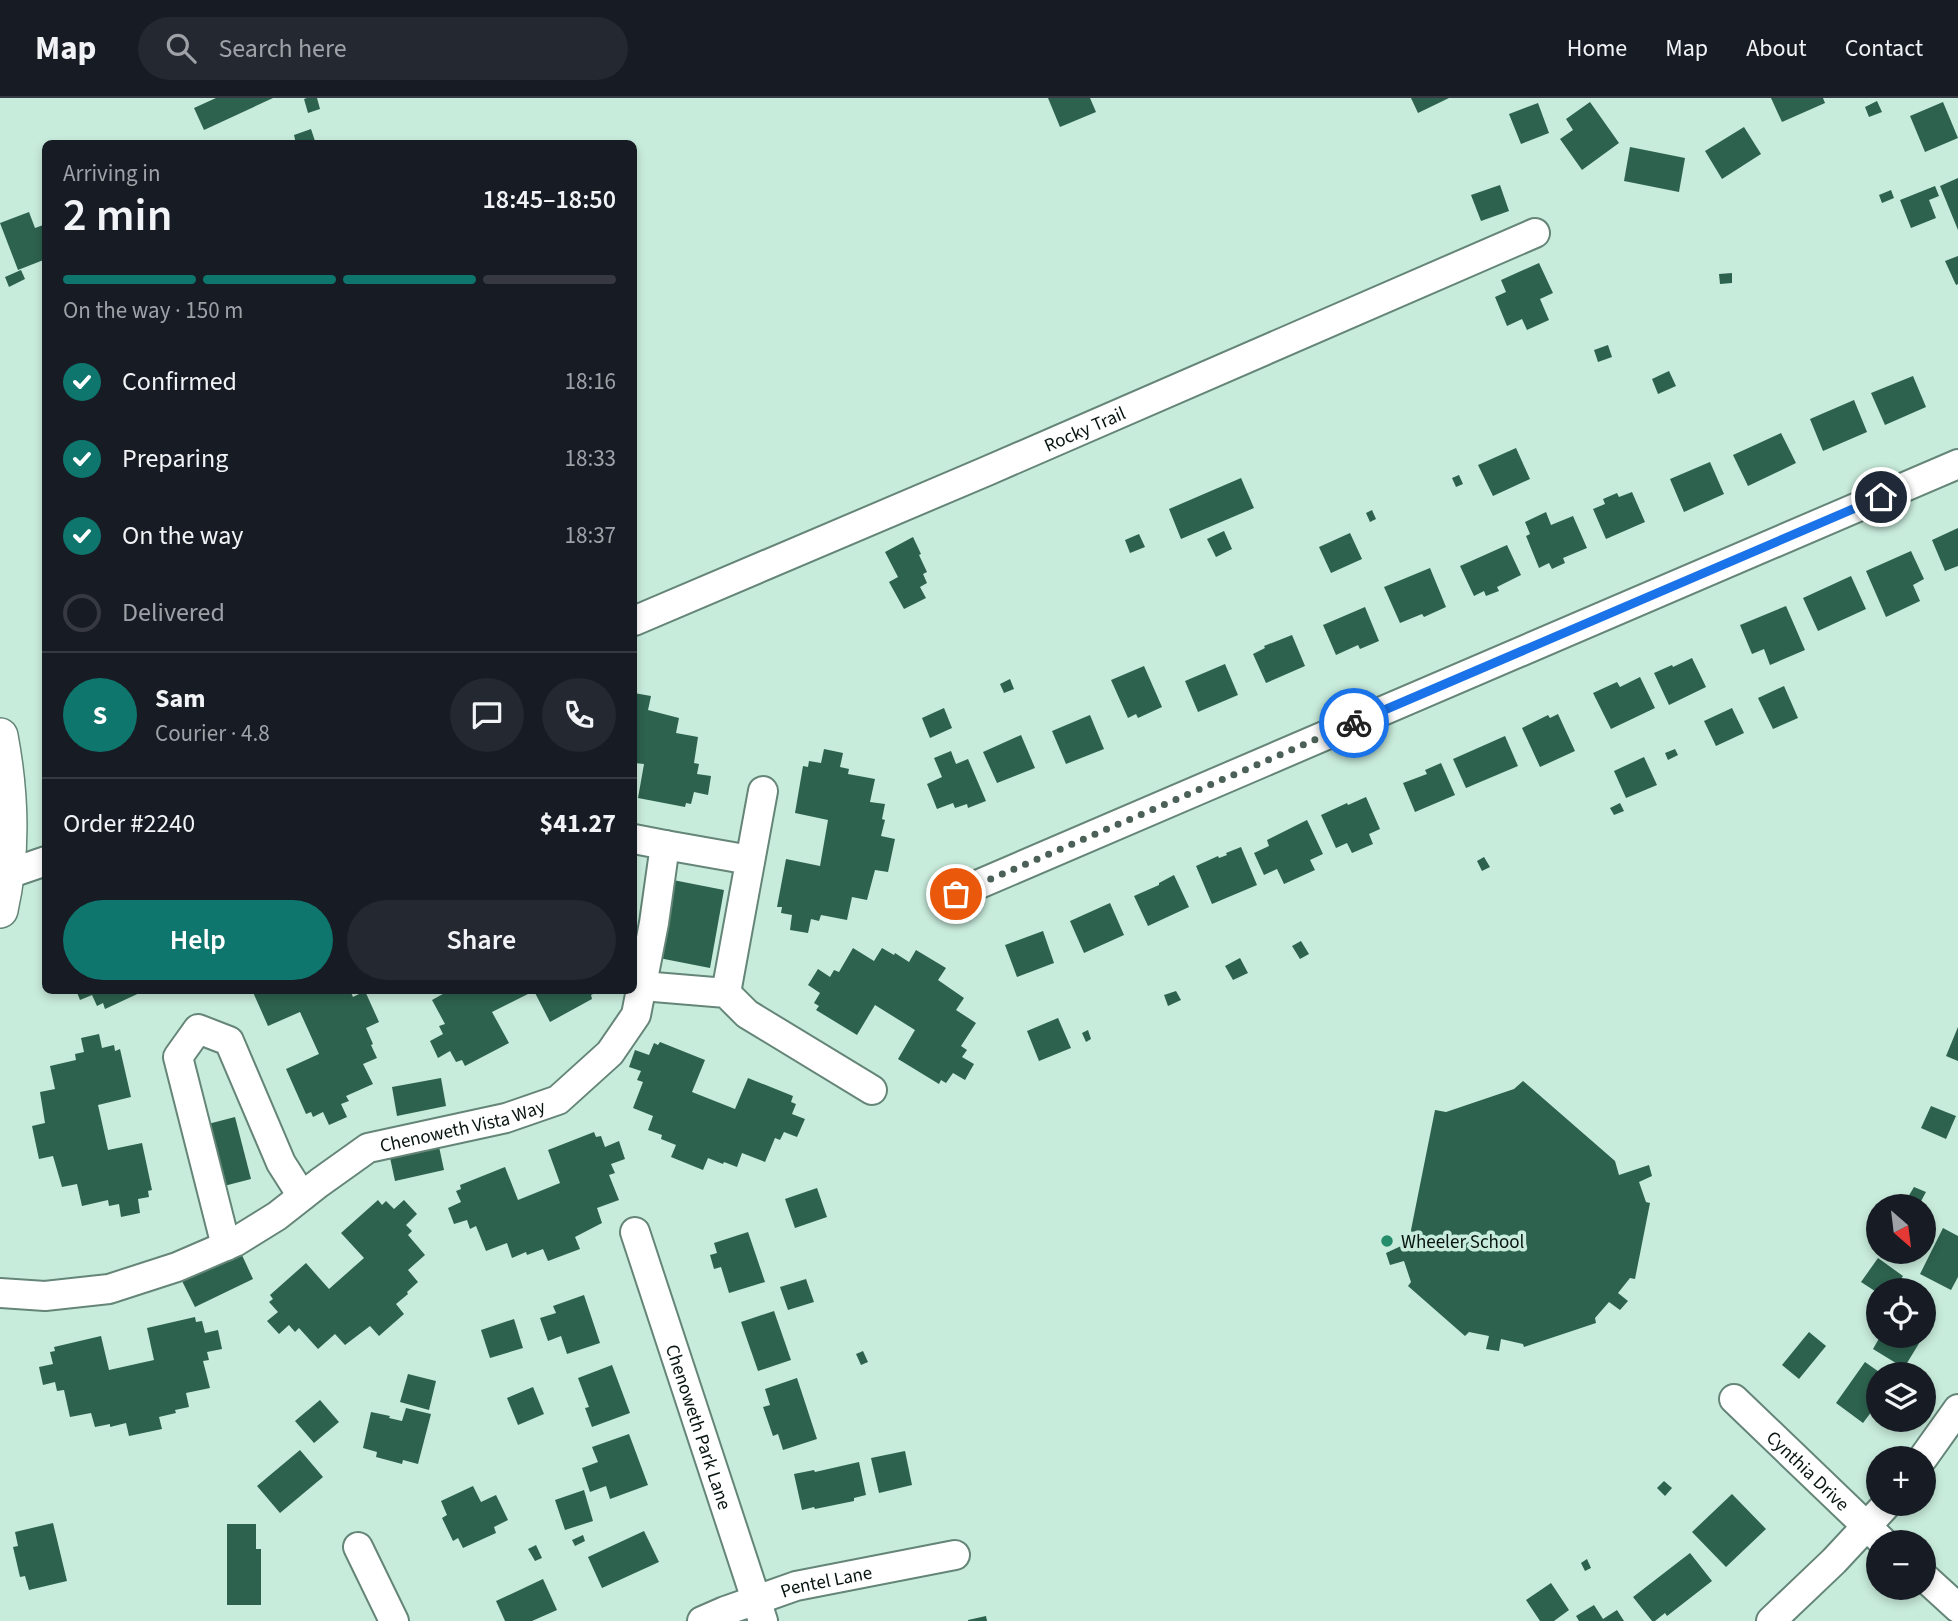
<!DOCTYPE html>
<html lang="en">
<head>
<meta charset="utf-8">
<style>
  :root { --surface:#171b24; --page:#242831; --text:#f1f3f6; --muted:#9ea1a6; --line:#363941; --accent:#0f766e }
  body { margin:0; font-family:"Source Sans 3",sans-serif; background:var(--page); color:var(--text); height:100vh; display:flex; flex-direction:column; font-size:26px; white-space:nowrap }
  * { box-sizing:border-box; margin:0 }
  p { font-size:23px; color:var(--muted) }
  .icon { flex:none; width:38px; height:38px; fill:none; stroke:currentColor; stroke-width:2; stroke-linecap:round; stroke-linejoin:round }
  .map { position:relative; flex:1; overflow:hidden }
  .side { position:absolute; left:42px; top:42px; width:595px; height:854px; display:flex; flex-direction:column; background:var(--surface); border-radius:10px; box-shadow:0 4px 10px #0003 }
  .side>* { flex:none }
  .needle { width:46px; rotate:152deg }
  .controls { position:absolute; left:1866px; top:1096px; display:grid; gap:14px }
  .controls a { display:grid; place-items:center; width:70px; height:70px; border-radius:50%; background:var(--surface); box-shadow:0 4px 10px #0003; font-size:35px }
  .pin { position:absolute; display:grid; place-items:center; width:60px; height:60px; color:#fff; margin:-30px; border:4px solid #fff; border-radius:50%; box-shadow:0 2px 7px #0007 }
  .courier { position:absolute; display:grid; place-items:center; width:70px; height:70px; margin:-35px; border:5px solid #1a73e8; border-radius:50%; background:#fff; color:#222; box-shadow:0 2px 9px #0007 }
  .overview em { font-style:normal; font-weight:600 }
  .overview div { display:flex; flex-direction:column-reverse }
  .overview { display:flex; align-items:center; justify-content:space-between; height:119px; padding:0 21px }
  h1 { font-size:46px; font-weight:600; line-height:52px }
  .bar { display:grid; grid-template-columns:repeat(4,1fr); gap:10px 7px; align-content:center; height:84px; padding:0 21px }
  .bar i { height:9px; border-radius:5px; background:var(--line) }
  .bar .on { background:var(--accent) }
  .bar p { grid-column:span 4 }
  .line { display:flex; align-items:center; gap:18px; padding:0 21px; border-top:2px solid var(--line) }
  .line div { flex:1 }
  .round { display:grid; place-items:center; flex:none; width:74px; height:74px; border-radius:37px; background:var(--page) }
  ol { padding:0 21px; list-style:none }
  li { display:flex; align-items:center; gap:21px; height:77px }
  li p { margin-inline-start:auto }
  li .icon { padding:7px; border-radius:50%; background:var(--accent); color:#fff; stroke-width:4 }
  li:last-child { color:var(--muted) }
  li i { width:38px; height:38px; border:4px solid var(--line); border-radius:50% }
  .button { display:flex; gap:14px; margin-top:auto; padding:14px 21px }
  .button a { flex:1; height:80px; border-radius:42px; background:var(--accent); color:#fff; font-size:28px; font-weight:600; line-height:80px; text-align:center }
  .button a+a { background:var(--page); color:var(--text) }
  header { display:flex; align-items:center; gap:42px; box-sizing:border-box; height:98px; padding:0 35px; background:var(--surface); border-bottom:2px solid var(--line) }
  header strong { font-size:33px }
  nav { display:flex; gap:38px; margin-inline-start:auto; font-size:24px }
  .search { width:490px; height:63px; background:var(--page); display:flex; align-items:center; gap:18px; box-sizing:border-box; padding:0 24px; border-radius:38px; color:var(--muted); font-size:26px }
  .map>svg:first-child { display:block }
  .building { fill:#2d624e }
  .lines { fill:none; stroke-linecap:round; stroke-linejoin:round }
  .minor-casing { stroke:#648577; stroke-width:32 }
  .major-casing { stroke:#648577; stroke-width:38 }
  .minor { stroke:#fff; stroke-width:28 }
  .major { stroke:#fff; stroke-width:35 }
  .done { stroke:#4b6057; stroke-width:7; stroke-dasharray:0 12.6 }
  .route { stroke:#1a73e8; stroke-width:9 }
  .poi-dot { fill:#258d6b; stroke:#c8ecdc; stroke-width:2.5 }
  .labels { text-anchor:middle; stroke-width:7; stroke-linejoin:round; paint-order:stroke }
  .street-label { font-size:19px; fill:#081510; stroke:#c8ecdc }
  .poi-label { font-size:19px; fill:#081510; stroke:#c8ecdc; text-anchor:start }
</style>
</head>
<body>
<header>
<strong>Map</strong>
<div class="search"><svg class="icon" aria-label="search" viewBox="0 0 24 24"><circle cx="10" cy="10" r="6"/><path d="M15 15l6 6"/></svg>Search here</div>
<nav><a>Home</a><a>Map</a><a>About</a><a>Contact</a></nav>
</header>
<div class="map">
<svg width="1958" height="1523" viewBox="0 0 1958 1523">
  <rect width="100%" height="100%" fill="#c8ecdc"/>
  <g class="building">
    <path d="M216,0h57l-69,32 -10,-22z"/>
    <path d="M307,0h10l3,11 -12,4 -4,-14z"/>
    <path d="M1048,0h42l6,14 -36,15z"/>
    <path d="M1411,0h38l-31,15z"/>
    <path d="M1771,0h52l2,5 -43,19z"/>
    <path d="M1877,3l5,11 -13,5 -4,-10z"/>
    <path d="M1590,4l29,41 -37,27 -22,-31 13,-9 -7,-11z"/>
    <path d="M1943,4l15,36 -33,14 -15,-36z"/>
    <path d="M1538,5l11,30 -28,11 -12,-30z"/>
    <path d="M1744,29l17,27 -39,25 -17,-28z"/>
    <path d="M311,31l5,15h-20l-2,-9z"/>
    <path d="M1630,49l55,11 -6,34 -55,-11z"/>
    <path d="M1958,80v52l-18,-44z"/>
    <path d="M1500,87l9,26 -28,10 -10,-26z"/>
    <path d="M1935,88l4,10 -10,4 7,18 -25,10 -11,-28z"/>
    <path d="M1891,92l3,8 -12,5 -3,-8z"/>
    <path d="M29,114l6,16 11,-4v35l-28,11 -18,-47z"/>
    <path d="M1958,158v28l-2,1 -11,-24z"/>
    <path d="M1539,165l14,30 -13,6 9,21 -22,10 -5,-11 -15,7 -12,-29 11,-5 -5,-12z"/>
    <path d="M21,172l4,9 -16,8 -4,-10z"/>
    <path d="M1732,175v10l-12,1 -1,-10z"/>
    <path d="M1608,247l4,12 -14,5 -4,-12z"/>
    <path d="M1669,273l7,15 -18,8 -6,-15z"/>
    <path d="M1913,278l13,31 -41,18 -14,-32z"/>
    <path d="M1854,302l13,32 -44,19 -13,-32z"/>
    <path d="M1781,335l15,30 -48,23 -15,-31z"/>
    <path d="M1516,350l14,31 -37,17 -15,-31z"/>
    <path d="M1710,364l14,32 -40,18 -14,-33z"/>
    <path d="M1459,377l4,9 -7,3 -4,-9z"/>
    <path d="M1241,380l13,30 -73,31 -12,-30z"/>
    <path d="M1632,394l13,30 -39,17 -13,-30 12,-5 -2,-5 14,-6 2,4z"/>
    <path d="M1372,412l4,9 -6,3 -4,-9z"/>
    <path d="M1546,414l5,13 22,-9 14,32 -24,10 2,5 -13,6 -3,-6 -10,5 -13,-32 4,-2 -5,-12z"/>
    <path d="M1958,430v38l-13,5 -13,-31z"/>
    <path d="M1224,433l8,18 -16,8 -9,-18z"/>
    <path d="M1350,435l12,26 -31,14 -12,-26z"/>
    <path d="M1139,436l6,13 -15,6 -5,-13z"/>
    <path d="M913,439l8,17 -2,1 8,17 -4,2 4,9 -7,4 6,11 -22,11 -15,-27 9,-5 -13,-25z"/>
    <path d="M1507,447l14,30 -24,12 2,4 -13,5 -2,-5 -10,5 -14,-30z"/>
    <path d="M1911,453l13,28 -11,6 7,16 -34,16 -20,-46z"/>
    <path d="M1430,470l16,39 -22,10 -2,-3 -22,9 -16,-36z"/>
    <path d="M1851,478l15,33 -48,22 -15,-33z"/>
    <path d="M1786,508l19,44 -35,15 -6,-16 -12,5 -12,-29z"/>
    <path d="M1365,509l14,34 -19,8 -2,-4 -22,10 -13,-30z"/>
    <path d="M1292,537l13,31 -39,17 -13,-29 12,-6 -1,-2z"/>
    <path d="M1692,560l14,29 -37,18 -15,-32 18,-8 1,2z"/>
    <path d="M1225,566l13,31 -40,17 -13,-31z"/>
    <path d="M1144,568l18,41 -24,11 -2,-4 -8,4 -17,-38z"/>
    <path d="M1640,579l15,31 -44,21 -18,-36 24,-11 3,5z"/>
    <path d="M1010,581l4,10 -10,4 -4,-9z"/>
    <path d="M1784,588l14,32 -25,11 -15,-31z"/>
    <path d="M634,595l17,3 -3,14 31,8 -3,15 22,4 -4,26 5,1 -2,10 14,2 -3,19 -14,-3 -3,12 -5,-1 -1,4 -47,-9 6,-34 -10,-1z"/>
    <path d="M944,610l8,20 -22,10 -8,-20z"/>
    <path d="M1732,610l12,25 -28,13 -12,-25z"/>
    <path d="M1558,616l17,37 -35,16 -18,-39 26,-13 2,3z"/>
    <path d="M1090,617l14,34 -38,15 -14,-33z"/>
    <path d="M1021,637l14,33 -38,15 -14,-31z"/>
    <path d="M1505,638l13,30 -52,22 -13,-29z"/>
    <path d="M824,651l19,4 -3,14 9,2 -1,5 27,5 -5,23 15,2 -3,15 3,1 -4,16 14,3 -7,33 -13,-2 -8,30 -15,-3 -5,23 -26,-5 -2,6 -8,-2 -3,14 -18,-3 2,-15 -11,-2 1,-6h-5l9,-48 34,7 8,-46 -33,-7 8,-47 5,1 1,-6 12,2z"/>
    <path d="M1675,651l3,6 -10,5 -3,-7z"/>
    <path d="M951,653l5,13 12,-5 18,42 -18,7 -1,-4 -12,4 -2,-5 -16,6 -10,-25 15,-7 -8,-19z"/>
    <path d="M1644,659l13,28 -31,13 -12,-27z"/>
    <path d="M1441,665l14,32 -40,17 -12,-29 24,-9 -2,-4z"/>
    <path d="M1366,699l14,32 -11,5 4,10 -21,9 -5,-10 -11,5 -15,-33 26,-12 1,2z"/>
    <path d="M1620,705l4,8 -10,4 -4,-7z"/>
    <path d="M1307,722l16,34 -13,6 5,10 -31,14 -7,-15 -13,6 -10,-22 15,-7 -2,-6z"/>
    <path d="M1241,749l16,38 -45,19 -16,-38 22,-10 1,2 8,-3 -1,-2z"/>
    <path d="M1484,759l6,10 -8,4 -5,-10z"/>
    <path d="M1174,777l15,32 -41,19 -14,-30 25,-11v-2z"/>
    <path d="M673,782l51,10 -14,78 -51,-10z"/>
    <path d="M1110,805l14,32 -40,18 -14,-32z"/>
    <path d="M1043,833l11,32 -37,14 -12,-32z"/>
    <path d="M1301,843l8,13 -9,5 -8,-13z"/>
    <path d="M853,850l21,13 8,-13 12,7 1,-2 14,9 7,-12 30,18 -8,12 26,18 -8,12 20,13 -15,23 6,4 -5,7 12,7 -9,16 -12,-7 -7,10 -5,-3 -2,4 -41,-25 17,-29 -40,-25 -18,30 -41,-25 3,-4 -5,-3 6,-10 -12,-8 10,-16 12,8 4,-7 5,2z"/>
    <path d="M1240,860l8,15 -15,7 -8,-14z"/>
    <path d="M76,892h70l-41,19 -2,-6 -6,3 -5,-11 -12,5z"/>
    <path d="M252,892h98l3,7 12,-6 14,31 -13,6 7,16 -2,1 6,13 -14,6 10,20 -27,12 3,5 -8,3 6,13 -18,8 -6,-13 -10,5 -2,-5 -5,2 -20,-45 33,-15 -19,-42 -32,14z"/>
    <path d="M450,892h144l1,3 -4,2 1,4 -42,23 -16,-31 -42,21 17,31 -44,23 -3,-6 -6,2 -6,-11 -12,7 -8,-17 13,-7 -4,-8 6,-2 -13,-24z"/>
    <path d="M1176,893l5,9 -13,6 -4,-11z"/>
    <path d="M1058,920l13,30 -32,13 -12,-30z"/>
    <path d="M1958,929v34l-12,-5z"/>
    <path d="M1088,932l3,9 -5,3 -4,-9z"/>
    <path d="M99,936l3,14 12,-3 1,6 5,-2 11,48 -33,8 10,45 34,-7 10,47 -4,1 1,6 -11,2 2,14 -19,4 -2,-13 -10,2 -1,-6 -26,6 -5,-22 -15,3 -9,-31 -14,3 -7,-33 13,-3 -5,-31 15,-3 -5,-23 26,-6 -1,-6 9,-2 -3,-14z"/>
    <path d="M660,944l45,18 -13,32 43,17 13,-31 45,18 -2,6 5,2 -4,10 13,5 -8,18 -13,-5 -4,8 -5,-2 -10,24 -23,-9 -5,14 -13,-5 -1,2 -15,-6 -5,12 -32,-13 5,-12 -15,-6 1,-4 -14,-5 5,-14 -20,-8 10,-26 -6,-2 4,-9 -12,-4 6,-17 14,5 5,-12 4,2z"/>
    <path d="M441,980l5,28 -49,10 -5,-29z"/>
    <path d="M1523,983l92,80 4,14 30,-10 3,11 -13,6 7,20 4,1 -15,76 -5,-1 -12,15 10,8 -8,9 -11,-8 -14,16 1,5 -72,24 -1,-3 -22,-5 -2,12 -13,-2 3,-13 -20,-4 -4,4 -57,-50 3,-4 -7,-21 -14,4 -4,-12 28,-13 -3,-10 24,-120 11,2 68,-23z"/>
    <path d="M1931,1008l25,10 -10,23 -25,-11z"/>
    <path d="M235,1019l16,62 -27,7 -16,-62z"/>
    <path d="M594,1034l2,5 5,-1 4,11 14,-6 6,18 -14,5 4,9 -6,2 10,25 -22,8 5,15 -27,14 5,12 -32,12 -5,-12 -16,6 -1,-3 -14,6 -5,-15 -21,8 -10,-25 -6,3 -3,-9 -13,4 -6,-16 13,-6 -5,-11 5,-2 -1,-4 45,-18 13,33 42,-17 -12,-33z"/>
    <path d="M438,1044l6,28 -49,11 -6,-28z"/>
    <path d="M1914,1089l12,5 -6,11 -12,-6z"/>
    <path d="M817,1090l10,29 -32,11 -10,-29z"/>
    <path d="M378,1102l4,5 4,-4 8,8 10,-9 13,14 -11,11 6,6 -4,4 17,20 -17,15 10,12 -11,10 1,2 -12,10 8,10 -25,22 -9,-10 -25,19 -10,-11 -17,15 -19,-21 -4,4 -6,-7 -10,9 -12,-13 11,-9 -9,-10 4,-3 -3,-4 36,-32 23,26 35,-31 -23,-25z"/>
    <path d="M1943,1130l15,8v41l-7,13 -31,-16z"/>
    <path d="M748,1134l17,50 -36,11 -8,-26 -7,2 -4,-14 7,-2 -3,-10z"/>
    <path d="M241,1155l12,26 -58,28 -13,-26z"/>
    <path d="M1878,1160l25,18 -9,14h-16v3l-17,-11z"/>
    <path d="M806,1181l8,23 -26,8 -8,-23z"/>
    <path d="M584,1197l16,48 -33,11 -6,-18 -13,5 -8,-23 16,-5 -3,-7z"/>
    <path d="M774,1213l17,49 -33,11 -17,-49z"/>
    <path d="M195,1219l1,5 6,-1 3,12 13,-3 4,19 -15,3 2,8 -6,1 7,27 -24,5 3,14 -14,3 1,3 -17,4 3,12 -33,7 -3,-13 -16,4v-3l-15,3 -4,-14 -21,4 -6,-27 -7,1 -2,-9 -12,3 -4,-18 14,-3 -3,-12 5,-1 -1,-4 47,-11 8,34 45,-10 -7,-32z"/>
    <path d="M1923,1219l9,5 -28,46 -31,-19 8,-14h42z"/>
    <path d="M514,1221l9,29 -33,10 -9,-28z"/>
    <path d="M1809,1234l17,14 -27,33 -17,-14z"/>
    <path d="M863,1253l5,11 -7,3 -5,-11z"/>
    <path d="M1865,1264l17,12h-4v29l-15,20 -27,-20z"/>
    <path d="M612,1267l18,48 -38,14 -7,-19 4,-1 -11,-29z"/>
    <path d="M408,1276l28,7 -7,29 -29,-8z"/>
    <path d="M797,1280l20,61 -34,11 -5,-16 -5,2 -10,-29 7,-2 -5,-16z"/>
    <path d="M533,1289l11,27 -26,11 -11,-27z"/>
    <path d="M320,1302l19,22 -25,21 -19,-22z"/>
    <path d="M406,1310l25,6 -13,50 -15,-4 -1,4 -26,-7 1,-5 -14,-4 8,-36 19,4 -1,2 13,3z"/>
    <path d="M629,1336l19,51 -38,14 -4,-13 -16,6 -8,-24 16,-6 -6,-15z"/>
    <path d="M300,1352l23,27 -43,36 -23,-27z"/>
    <path d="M905,1353l7,34 -33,8 -8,-35z"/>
    <path d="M859,1364l7,33 -12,3v3l-39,8 -1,-2 -12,3 -8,-36 20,-4 1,2z"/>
    <path d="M1664,1383l8,7 -7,8 -8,-8z"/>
    <path d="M473,1388l8,16 15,-7 12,25 -14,7 2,6 -33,15 -5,-10 -5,3 -11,-23 5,-3 -6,-14z"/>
    <path d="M584,1392l9,31 -28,9 -10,-30z"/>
    <path d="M1732,1396l34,35 -40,38 -34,-35z"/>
    <path d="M53,1425l14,58 -38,9 -4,-14 -5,1 -7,-30 5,-1 -3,-14z"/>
    <path d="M227,1426h29v25h5v56h-34z"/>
    <path d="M644,1433l15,31 -57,26 -14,-31z"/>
    <path d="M583,1437l2,6 -10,5 -3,-6z"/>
    <path d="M536,1447l6,13 -7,3 -7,-12z"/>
    <path d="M1690,1455l22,28 -45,35 -2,-3 -10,8h-3l-19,-24z"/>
    <path d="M1587,1461l4,9 -6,3 -4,-8z"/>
    <path d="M543,1481l14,31 -25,11h-27l-9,-20z"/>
    <path d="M1551,1485l18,27 -15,11h-14l-14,-21z"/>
    <path d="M1594,1507l9,14 14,-9 7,11h-45l-3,-5z"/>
    <path d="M986,1518l1,5h-19v-1z"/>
  </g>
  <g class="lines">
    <defs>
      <g id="minor">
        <path id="s1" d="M634,523l353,-150 548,-238"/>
        <path d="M665,747l85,15"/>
        <path d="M5,777l41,-14"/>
        <path d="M956,796l1002,-430"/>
        <path d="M642,888l84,7 21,21 125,76"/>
        <path d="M726,895l37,-202"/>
        <path id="s2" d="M635,1134l128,389"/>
        <path d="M226,1148l-48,-189 20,-28 31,12 52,122 21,33"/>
        <path id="s3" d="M0,1195l45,3 64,-7 68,-22 58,-25 42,-26 42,-33 49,-35 138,-30 52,-18 52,-47 26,-38 18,-92 11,-78 -31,-6"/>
        <path id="s4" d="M1734,1301l149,143"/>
        <path d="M1923,1360l35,-49"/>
        <path d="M358,1449l36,74"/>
        <path d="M1923,1478l35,32"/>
        <path id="s5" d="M702,1523l23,-10 71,-25 159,-31"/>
        <path d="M1771,1523l63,-60 54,-58"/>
      </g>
      <path id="major" d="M0,638c11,58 13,116 0,174"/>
    </defs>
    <use href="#minor" class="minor-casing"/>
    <use href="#major" class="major-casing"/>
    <use href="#minor" class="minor"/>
    <use href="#major" class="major"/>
  </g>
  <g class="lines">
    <path class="done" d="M956,796l398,-171"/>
    <path class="route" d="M1354,625l527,-226"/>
  </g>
  <circle class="poi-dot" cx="1387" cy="1143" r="7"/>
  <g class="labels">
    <g class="street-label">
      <text dy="7" stroke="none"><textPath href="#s1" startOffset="490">Rocky Trail</textPath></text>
      <text dy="7" stroke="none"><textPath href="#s3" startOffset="504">Chenoweth Vista Way</textPath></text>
      <text dy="7" stroke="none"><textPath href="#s2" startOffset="205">Chenoweth Park Lane</textPath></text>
      <text dy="7" stroke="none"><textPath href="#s4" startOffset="103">Cynthia Drive</textPath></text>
      <text dy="7" stroke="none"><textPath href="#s5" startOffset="131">Pentel Lane</textPath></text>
    </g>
    <g class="poi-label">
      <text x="1401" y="1150">Wheeler School</text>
    </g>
  </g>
</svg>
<div class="controls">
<a><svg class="needle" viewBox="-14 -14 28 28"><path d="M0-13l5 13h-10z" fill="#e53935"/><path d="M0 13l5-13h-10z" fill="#9ea1a6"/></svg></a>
<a><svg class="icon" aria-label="locate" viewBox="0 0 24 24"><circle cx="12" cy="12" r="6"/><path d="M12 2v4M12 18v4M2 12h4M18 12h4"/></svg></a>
<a><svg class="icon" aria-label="layers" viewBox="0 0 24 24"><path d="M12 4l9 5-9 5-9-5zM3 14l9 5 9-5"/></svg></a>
<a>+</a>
<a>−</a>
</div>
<div class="pin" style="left:956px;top:796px;background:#ea580c"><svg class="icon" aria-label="bag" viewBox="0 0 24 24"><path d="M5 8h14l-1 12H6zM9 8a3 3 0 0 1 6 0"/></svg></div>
<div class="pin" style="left:1881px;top:399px;background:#1f2937"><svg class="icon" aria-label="home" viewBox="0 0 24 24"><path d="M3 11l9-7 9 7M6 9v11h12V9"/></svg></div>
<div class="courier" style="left:1354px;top:625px"><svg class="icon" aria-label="bike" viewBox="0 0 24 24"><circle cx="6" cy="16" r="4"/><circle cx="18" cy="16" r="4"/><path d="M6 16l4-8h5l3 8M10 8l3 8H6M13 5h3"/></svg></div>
<section class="side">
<div class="overview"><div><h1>2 min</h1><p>Arriving in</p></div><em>18:45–18:50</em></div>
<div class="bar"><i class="on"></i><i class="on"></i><i class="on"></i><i></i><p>On the way · 150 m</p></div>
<ol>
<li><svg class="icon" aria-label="check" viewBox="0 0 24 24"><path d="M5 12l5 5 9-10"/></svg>Confirmed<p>18:16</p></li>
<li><svg class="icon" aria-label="check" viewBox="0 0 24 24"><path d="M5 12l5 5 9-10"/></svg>Preparing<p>18:33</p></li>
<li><svg class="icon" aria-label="check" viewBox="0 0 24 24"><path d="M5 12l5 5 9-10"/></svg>On the way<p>18:37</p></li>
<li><i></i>Delivered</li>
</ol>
<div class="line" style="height:126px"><b class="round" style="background:var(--accent);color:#fff">S</b><div><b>Sam</b><p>Courier · 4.8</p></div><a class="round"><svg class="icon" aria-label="chat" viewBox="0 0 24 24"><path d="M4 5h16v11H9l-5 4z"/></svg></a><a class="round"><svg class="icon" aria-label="phone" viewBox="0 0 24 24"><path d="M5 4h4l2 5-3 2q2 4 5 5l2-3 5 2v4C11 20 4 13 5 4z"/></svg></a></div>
<div class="line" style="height:91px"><div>Order #2240</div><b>$41.27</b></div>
<div class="button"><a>Help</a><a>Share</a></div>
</section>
</div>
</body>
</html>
